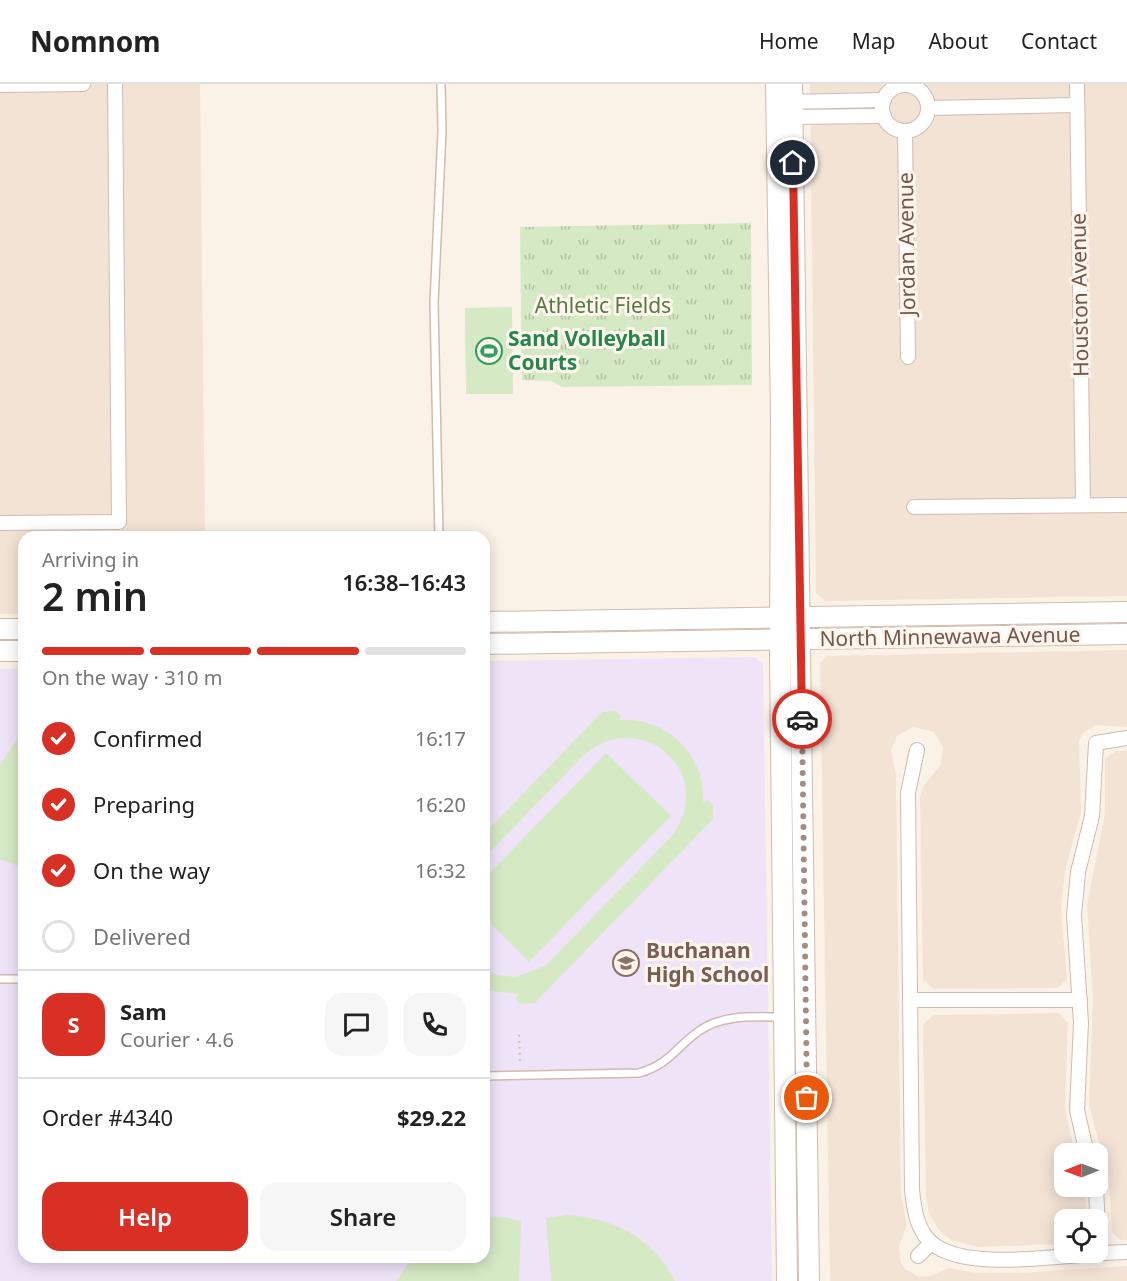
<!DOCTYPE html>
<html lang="en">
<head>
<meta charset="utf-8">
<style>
  :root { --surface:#fff; --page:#f6f6f6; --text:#222; --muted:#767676; --line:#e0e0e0; --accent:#d93025 }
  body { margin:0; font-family:"Noto Sans",sans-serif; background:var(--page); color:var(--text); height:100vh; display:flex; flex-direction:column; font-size:22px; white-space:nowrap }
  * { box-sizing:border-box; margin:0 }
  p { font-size:20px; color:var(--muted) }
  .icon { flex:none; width:33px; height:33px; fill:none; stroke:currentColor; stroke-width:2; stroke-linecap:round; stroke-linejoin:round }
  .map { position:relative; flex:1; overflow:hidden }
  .drawer { position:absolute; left:18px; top:447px; width:472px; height:732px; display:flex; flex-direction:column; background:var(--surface); border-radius:18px; box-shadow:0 3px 15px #0003 }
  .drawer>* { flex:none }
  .needle { width:39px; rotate:269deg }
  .buttons { position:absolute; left:1054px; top:1059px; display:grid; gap:12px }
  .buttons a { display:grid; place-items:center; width:54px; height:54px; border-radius:12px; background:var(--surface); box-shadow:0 3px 15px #0003; font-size:30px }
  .pin { position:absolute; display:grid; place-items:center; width:51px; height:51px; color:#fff; margin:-26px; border:3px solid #fff; border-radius:50%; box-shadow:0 2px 6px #0007 }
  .courier { position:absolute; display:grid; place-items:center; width:60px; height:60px; margin:-30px; border:4px solid #d93025; border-radius:50%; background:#fff; color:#222; box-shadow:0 2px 8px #0007 }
  .summary em { font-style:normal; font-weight:600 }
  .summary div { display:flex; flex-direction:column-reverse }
  .summary { display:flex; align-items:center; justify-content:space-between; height:102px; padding:0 24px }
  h1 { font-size:39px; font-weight:600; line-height:45px }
  .bar { display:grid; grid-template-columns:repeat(4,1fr); gap:9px 6px; align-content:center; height:72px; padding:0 24px }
  .bar i { height:8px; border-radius:4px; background:var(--line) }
  .bar .active { background:var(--accent) }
  .bar p { grid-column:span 4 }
  .line { display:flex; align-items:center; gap:15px; padding:0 24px; border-top:2px solid var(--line) }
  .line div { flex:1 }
  .round { display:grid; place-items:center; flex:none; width:63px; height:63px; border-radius:18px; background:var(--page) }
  ol { padding:0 24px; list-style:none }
  li { display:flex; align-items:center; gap:18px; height:66px }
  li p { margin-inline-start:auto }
  li .icon { padding:6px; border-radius:50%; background:var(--accent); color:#fff; stroke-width:4 }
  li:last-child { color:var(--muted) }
  li i { width:33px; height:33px; border:3px solid var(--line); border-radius:50% }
  .action { display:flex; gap:12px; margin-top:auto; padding:12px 24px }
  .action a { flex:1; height:69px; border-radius:18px; background:var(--accent); color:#fff; font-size:24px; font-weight:600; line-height:69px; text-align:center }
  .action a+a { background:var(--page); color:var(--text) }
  header { display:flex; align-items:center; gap:36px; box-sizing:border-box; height:84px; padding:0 30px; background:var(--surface); border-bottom:2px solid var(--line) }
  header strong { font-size:28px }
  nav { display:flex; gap:33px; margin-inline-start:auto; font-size:21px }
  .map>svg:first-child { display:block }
  .residential { fill:#f3e3d5 }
  .education { fill:#efe3f8 }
  .park { fill:url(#park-tufts) }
  .pitch { fill:#d6e9c5 }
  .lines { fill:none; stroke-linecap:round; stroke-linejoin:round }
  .lane-casing { stroke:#cfbbb0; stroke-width:10 }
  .street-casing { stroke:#cfbbb0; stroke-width:16 }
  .secondary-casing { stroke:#d1bbad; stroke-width:22 }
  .path { stroke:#d5b2a2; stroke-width:2; stroke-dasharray:1.5 4.5; stroke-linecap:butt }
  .lane { stroke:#fff; stroke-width:7 }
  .street { stroke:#fff; stroke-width:14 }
  .secondary { stroke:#fff; stroke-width:20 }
  .done { stroke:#a38d82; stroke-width:6; stroke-dasharray:0 10.8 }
  .route { stroke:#d93025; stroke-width:8 }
  .labels { text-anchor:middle; stroke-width:6; stroke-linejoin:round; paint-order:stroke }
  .street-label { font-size:21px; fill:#74574c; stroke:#fef6ed }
  .park-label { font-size:21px; fill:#587944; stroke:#fef6ed }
  .leisure-label { font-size:21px; font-weight:bold; fill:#27864d; stroke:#fef6ed; text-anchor:start }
  .education-label { font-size:21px; font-weight:bold; fill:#785e54; stroke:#fef6ed; text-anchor:start }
</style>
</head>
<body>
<header>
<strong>Nomnom</strong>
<nav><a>Home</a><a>Map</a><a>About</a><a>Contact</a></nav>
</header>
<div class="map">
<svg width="1127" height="1197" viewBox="0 0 1127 1197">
  <defs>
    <pattern id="park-tufts" width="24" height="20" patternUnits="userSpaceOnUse" patternTransform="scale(1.5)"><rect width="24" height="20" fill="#d6e9c5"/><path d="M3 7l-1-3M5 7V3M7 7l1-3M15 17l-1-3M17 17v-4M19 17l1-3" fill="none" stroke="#b2c0a2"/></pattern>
  </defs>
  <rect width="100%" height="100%" fill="#fbf2e7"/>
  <g class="residential">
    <path d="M0,0h200l5,453h-181v77h-24z"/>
    <path d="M810,0h317v512l-302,5 -9,-8z"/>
    <path d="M1127,566v77l-31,-2 -13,8 -4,8 2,71 -16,59 -4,37 6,71 -9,9 -124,1 -11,-9 -3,-182 3,-11 18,-23 2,-17 -9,-15 -21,-5 -16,9 -6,14 5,25 5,421 6,29 -8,21 2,17 4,6 14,8h9l21,-9 28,5h41l109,-7v15h-297l-10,-618 7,-7z"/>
    <path d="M1116,667h11v489h-7l-8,-8 -3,-51 -20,-76 4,-108 -6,-92 18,-91v-55z"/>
    <path d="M1059,929l9,10 -3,85 10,45 -10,1v32l19,1 3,32 -22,1v24l-87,3 -27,-7 -12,-10 -10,-16 -3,-17 -3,-173 11,-9z"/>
  </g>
  <path class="education" d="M756,573l7,7 9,617h-772v-612l24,-1v589h460l1,-596z"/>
  <path class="park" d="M751,139l1,162 -190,2 -11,-6 -29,-1 -2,-153z"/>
  <g class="pitch">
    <path d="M512,223l1,87h-47l-1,-86z"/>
    <path d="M616,627l5,5 -2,4c48,-3 87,35 84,83l5,-3 5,5v14l-178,184 -15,1 -5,-6 4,-4 -34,-4v-19l11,4 20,2 29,-11 124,-127c52,-60 -25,-136 -85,-84l-99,102v-24l117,-121z"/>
    <path d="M24,645v139l-24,-9v-94z"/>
    <path d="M606,669l65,63 -142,146 -44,-44v-40z"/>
    <path d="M567,1131c48,3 86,23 108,66h-124l-5,-63z"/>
    <path d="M504,1133l17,4 -2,60h-123l17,-24h71l1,-39z"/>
  </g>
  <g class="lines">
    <defs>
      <g id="lane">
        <path d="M439,453l-5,-234 8,-172 -1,-47"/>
        <path d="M0,895h24"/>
        <path d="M484,992l155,-3c30,-8 37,-26 60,-42 24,-17 55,-14 82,-14"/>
      </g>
      <g id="street">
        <path d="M1077,0l6,421"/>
        <path d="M0,1l83,-1"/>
        <circle cx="905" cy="24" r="23"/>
        <path d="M784,18l100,-2"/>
        <path d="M928,24l149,-3"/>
        <path d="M784,33l100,-1"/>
        <path d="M905,47l3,226"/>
        <path d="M914,423l213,-2"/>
        <path d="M0,439l119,-1 -4,-438"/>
        <path d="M917,666l-9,43 4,397c2,19 5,42 21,54 37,30 146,8 194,8"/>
        <path d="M910,916h170"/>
        <path d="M1087,1070l-10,-44 4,-87 -7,-108 4,-43 14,-56 4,-73 31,-5"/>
        <path d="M1096,1102l3,67"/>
        <path d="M918,1172l13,-13"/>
      </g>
      <g id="secondary">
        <path d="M776,0l5,333 -1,239 7,625"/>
        <path d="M792,0l17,1197"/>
        <path d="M484,538l643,-10"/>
        <path d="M0,545h24"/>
        <path d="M484,560l643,-10"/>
        <path d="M0,567h24"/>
      </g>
    </defs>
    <use href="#lane" class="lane-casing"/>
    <use href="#street" class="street-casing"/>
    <use href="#secondary" class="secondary-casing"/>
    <path class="path" d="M519,951l1,30"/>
    <use href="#lane" class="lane"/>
    <use href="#street" class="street"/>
    <use href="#secondary" class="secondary"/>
  </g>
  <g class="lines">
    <path class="done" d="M802,635l5,379"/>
    <path class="route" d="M793,79l9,556"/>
  </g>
  <defs>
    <symbol id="stadium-ring" viewBox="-11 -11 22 22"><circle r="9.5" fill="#fef6ed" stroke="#2e9e5b" stroke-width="1.5"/><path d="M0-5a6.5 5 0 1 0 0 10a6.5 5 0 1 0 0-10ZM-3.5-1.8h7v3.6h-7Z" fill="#2e9e5b"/></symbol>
    <symbol id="school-ring" viewBox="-11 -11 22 22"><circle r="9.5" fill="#fef6ed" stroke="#8d6e63" stroke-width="1.5"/><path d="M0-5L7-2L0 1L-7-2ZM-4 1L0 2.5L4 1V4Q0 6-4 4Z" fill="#8d6e63"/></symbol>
  </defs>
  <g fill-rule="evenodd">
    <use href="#stadium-ring" x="474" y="252" width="30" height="30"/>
    <use href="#school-ring" x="611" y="864" width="30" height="30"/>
  </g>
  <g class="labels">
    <g class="street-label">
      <text transform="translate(907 160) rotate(-91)" y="7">Jordan Avenue</text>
      <text transform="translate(1080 211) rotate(-91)" y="7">Houston Avenue</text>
      <text transform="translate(950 553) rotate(-1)" y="7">North Minnewawa Avenue</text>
    </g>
    <g class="park-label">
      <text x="603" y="229">Athletic Fields</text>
    </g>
    <g class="leisure-label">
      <text x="508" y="262">Sand Volleyball<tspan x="508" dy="24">Courts</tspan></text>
    </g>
    <g class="education-label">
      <text x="646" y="874">Buchanan<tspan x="646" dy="24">High School</tspan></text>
    </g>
  </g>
</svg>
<div class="buttons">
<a><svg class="needle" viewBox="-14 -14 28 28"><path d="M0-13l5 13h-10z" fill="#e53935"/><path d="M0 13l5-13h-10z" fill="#767676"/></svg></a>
<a><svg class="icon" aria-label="locate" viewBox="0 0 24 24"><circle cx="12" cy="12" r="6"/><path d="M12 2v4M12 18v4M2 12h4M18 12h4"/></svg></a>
</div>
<div class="pin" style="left:807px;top:1014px;background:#ea580c"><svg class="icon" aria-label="bag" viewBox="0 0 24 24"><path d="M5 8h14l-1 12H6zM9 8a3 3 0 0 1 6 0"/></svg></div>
<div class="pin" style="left:793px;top:79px;background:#1f2937"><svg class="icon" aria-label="home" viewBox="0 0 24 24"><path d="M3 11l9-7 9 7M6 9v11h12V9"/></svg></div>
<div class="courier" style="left:802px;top:635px"><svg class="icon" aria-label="car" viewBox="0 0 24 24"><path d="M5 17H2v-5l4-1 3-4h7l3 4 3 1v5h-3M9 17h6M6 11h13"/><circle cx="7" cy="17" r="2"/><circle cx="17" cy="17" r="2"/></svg></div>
<section class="drawer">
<div class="summary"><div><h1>2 min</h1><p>Arriving in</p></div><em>16:38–16:43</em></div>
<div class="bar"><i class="active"></i><i class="active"></i><i class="active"></i><i></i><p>On the way · 310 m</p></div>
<ol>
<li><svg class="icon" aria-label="check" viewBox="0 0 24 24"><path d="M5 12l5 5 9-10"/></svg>Confirmed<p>16:17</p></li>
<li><svg class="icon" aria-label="check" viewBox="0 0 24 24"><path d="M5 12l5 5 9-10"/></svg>Preparing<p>16:20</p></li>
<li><svg class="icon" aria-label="check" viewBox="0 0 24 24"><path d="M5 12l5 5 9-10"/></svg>On the way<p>16:32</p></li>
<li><i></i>Delivered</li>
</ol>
<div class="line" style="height:108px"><b class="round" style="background:var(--accent);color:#fff">S</b><div><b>Sam</b><p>Courier · 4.6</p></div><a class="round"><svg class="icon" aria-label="chat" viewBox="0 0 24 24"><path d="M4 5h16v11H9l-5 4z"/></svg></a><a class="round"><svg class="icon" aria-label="phone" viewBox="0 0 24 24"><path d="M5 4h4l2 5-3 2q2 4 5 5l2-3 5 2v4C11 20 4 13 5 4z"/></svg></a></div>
<div class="line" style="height:78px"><div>Order #4340</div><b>$29.22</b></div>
<div class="action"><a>Help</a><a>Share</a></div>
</section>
</div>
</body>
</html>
